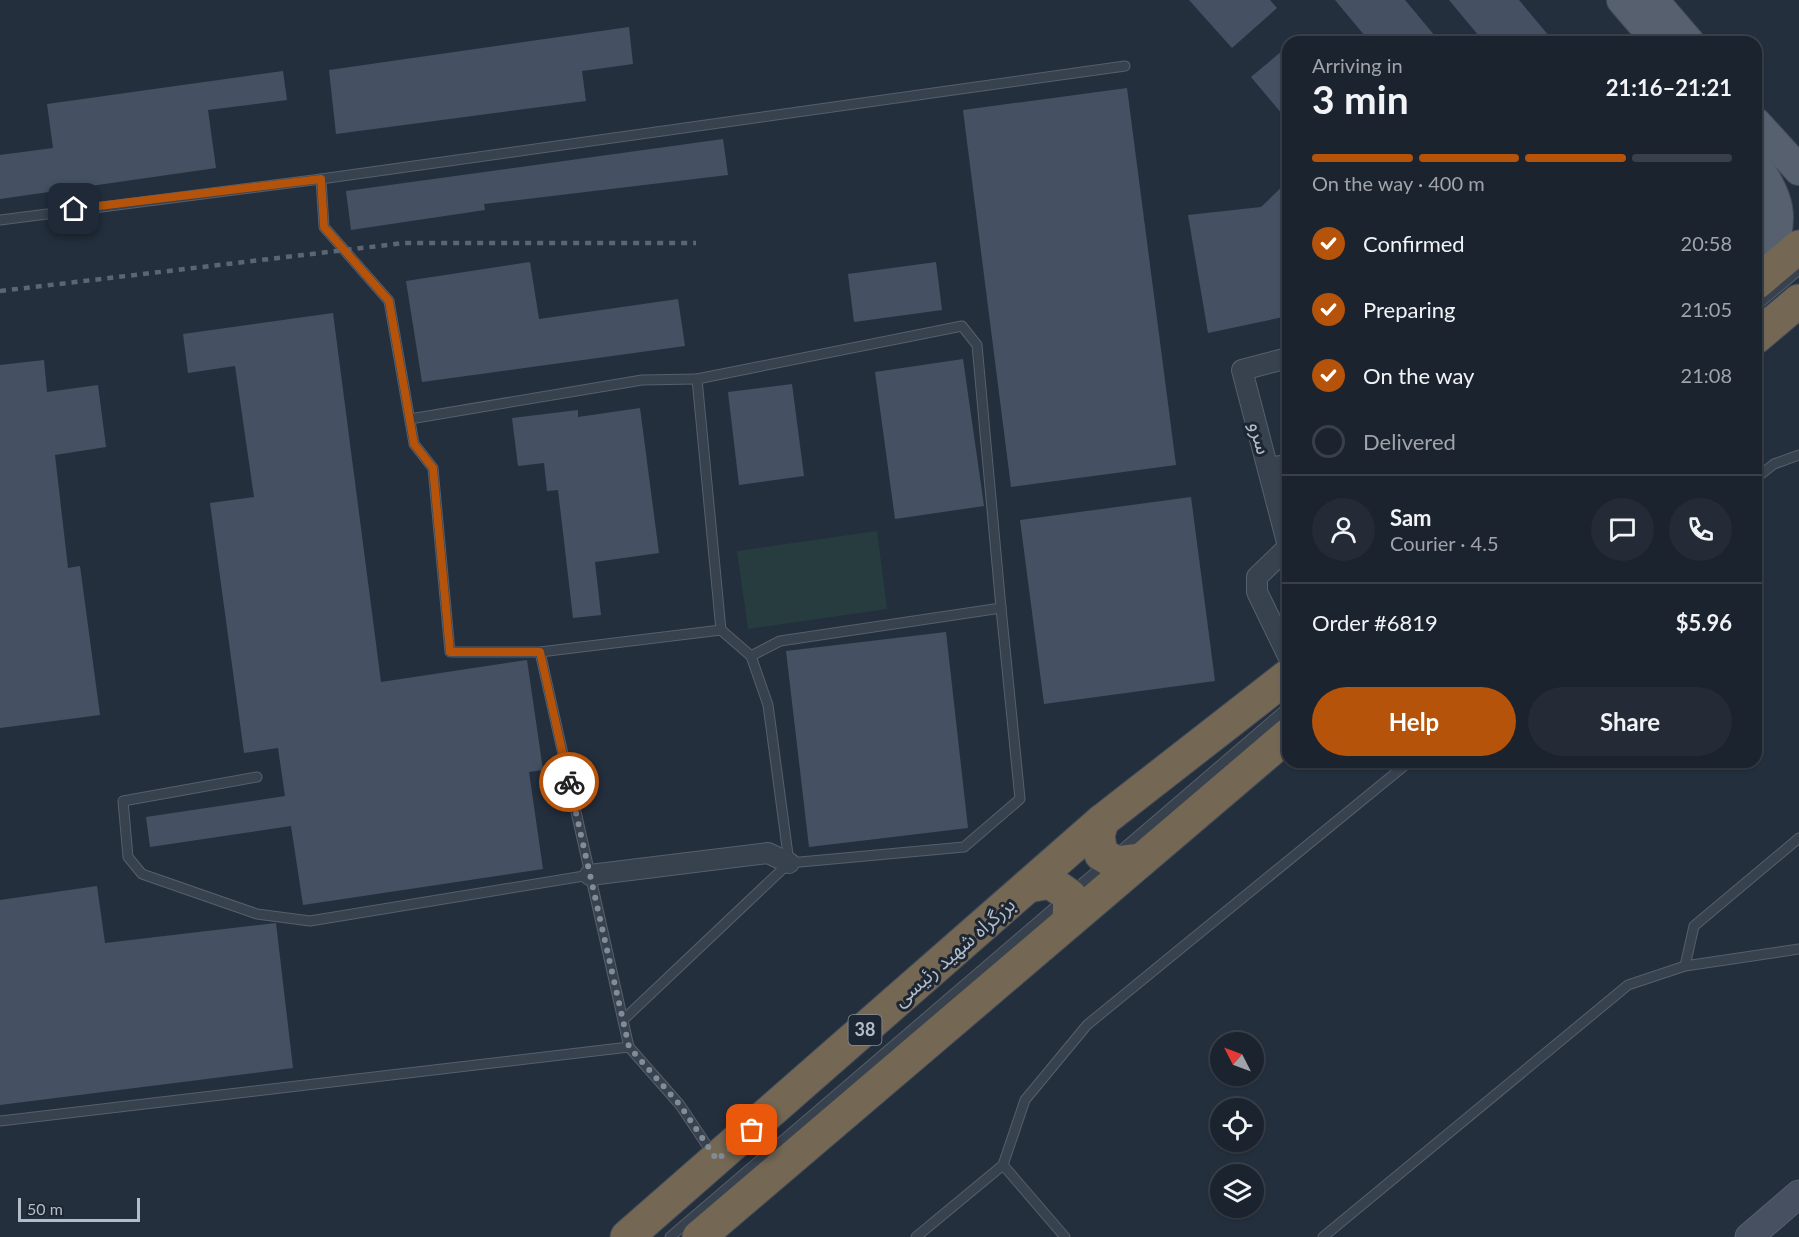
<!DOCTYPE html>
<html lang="en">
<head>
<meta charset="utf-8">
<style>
  :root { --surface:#1b232e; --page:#242b36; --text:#f1f3f6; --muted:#a0a4aa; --line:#39404a; --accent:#b45309 }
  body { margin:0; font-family:Lato,"Noto Sans Arabic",sans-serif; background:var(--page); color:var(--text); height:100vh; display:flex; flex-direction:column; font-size:22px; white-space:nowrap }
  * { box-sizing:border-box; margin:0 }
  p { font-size:20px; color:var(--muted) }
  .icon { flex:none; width:33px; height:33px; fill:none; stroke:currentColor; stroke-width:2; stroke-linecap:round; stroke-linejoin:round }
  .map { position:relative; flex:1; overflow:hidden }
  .drawer { position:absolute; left:1282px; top:36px; width:480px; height:732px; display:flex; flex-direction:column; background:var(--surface); border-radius:18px; box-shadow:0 2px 4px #0004,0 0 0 2px var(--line) }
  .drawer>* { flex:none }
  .needle { width:39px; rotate:312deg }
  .tools { position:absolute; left:1210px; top:1032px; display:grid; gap:12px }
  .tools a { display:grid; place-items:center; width:54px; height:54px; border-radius:50%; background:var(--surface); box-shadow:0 2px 4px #0004,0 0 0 2px var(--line); font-size:30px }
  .scale { position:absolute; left:18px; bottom:15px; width:122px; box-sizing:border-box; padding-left:6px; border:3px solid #b4bcc9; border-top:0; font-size:16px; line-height:21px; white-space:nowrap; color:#b4bcc9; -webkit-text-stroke:4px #1d2633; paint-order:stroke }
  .pin { position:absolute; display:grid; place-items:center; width:51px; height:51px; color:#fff; margin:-26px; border-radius:12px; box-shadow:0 3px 9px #0006 }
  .courier { position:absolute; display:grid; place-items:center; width:60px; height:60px; margin:-30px; border:4px solid #b45309; border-radius:50%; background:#fff; color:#222; box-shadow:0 2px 8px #0007 }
  .overview em { font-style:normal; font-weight:700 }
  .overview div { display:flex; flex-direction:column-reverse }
  .overview { display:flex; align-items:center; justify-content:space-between; height:102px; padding:0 30px }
  h1 { font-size:39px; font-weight:700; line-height:45px }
  .bar { display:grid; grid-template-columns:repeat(4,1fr); gap:9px 6px; align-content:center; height:72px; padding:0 30px }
  .bar i { height:8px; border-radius:4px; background:var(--line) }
  .bar .current { background:var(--accent) }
  .bar p { grid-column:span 4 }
  .line { display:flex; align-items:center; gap:15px; padding:0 30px; border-top:2px solid var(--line) }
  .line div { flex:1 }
  .round { display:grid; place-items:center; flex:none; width:63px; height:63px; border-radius:32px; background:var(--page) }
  ol { padding:0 30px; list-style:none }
  li { display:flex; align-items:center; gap:18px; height:66px }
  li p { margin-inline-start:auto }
  li .icon { padding:6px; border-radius:50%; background:var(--accent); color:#fff; stroke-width:4 }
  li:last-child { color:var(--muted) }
  li i { width:33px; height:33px; border:3px solid var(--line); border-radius:50% }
  .action { display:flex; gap:12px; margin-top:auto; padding:12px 30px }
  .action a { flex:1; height:69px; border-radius:36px; background:var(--accent); color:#fff; font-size:24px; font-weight:700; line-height:69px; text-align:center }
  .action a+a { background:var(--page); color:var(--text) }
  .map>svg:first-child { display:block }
  .green { fill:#263c3f }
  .building { fill:#455162 }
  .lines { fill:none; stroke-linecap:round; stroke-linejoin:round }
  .lane-casing { stroke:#565f6c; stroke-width:11 }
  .street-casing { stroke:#565f6c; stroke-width:22 }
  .secondary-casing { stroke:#565f6c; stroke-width:29 }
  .primary-casing { stroke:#414a57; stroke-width:32 }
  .highway-casing { stroke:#434c59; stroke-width:35 }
  .lane { stroke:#38414e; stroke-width:9 }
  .street { stroke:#38414e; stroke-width:20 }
  .secondary { stroke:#465061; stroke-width:27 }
  .primary { stroke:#56606e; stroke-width:30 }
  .highway { stroke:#746855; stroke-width:33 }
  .rail { stroke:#5a6575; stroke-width:4.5; stroke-dasharray:6 6; stroke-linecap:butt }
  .done { stroke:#828b98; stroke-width:6; stroke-dasharray:0 10.8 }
  .route { stroke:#b45309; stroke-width:8 }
  .labels { text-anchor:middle; stroke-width:6; stroke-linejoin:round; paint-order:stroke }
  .shield { fill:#1d2633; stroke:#878f9c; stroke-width:1.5 }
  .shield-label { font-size:18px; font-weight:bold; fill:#b4bcc9 }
  .street-label { font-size:20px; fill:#b4bcc9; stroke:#1d2633 }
</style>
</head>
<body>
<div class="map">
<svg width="1799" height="1237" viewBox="0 0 1799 1237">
  <rect width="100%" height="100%" fill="#242f3e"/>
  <path class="green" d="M877,531l10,78 -139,20 -11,-78z"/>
  <g class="building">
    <path d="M1189,0h81l7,8 -45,40z"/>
    <path d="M1335,0h70l35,42h-70z"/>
    <path d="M1449,0h70l35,42h-70z"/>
    <path d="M629,27l4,37 -51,7 4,30 -250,33 -7,-64z"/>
    <path d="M1288,46v75l-37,-44z"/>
    <path d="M283,71l4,29 -79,10 8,58 -216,31v-44l53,-7 -6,-44z"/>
    <path d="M1127,88l49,377 -165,22 -48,-377z"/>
    <path d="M723,139l5,36 -244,29 1,6 -134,20 -5,-39z"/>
    <path d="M1288,181v135l-80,17 -20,-118 73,-8z"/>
    <path d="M530,262l9,57 139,-20 7,47 -263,36 -16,-101z"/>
    <path d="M936,262l6,48 -88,12 -6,-48z"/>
    <path d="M333,313l48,369 146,-22 16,110 -14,2 14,97 -240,36 -12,-79 -141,21 -4,-30 139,-21 -7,-48 -34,5 -34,-250 44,-6 -19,-131 -47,7 -5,-39z"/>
    <path d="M963,359l21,147 -89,13 -20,-147z"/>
    <path d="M44,360l3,32 51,-7 8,62 -51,8 13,113 12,-2 20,149 -100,13v-363z"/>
    <path d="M792,384l12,92 -65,9 -11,-93z"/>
    <path d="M640,408l19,145 -64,9 6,53 -28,3 -15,-128 -11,1 -3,-28 -26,3 -6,-48 66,-8v7z"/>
    <path d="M1191,497l24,184 -171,23 -24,-184z"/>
    <path d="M946,632l22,196 -159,19 -23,-196z"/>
    <path d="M97,886l8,57 171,-20 17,145 -293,37v-205z"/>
  </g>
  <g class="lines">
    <defs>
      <g id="lane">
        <path d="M321,179l3,48 65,74 25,143 19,24 17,184h90l181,-22 30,26 17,49 21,157"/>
        <path d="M0,220l321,-41 804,-113"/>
        <path d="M1756,306l43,-36"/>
        <path d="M410,419l232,-39 55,-1"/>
        <path d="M1756,478l18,-14 25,-9"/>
        <path d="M721,630l-24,-251 265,-53 15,19 24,263"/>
        <path d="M540,652l89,395"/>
        <path d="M257,777l-134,24 5,56 14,17 115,40 53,7 280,-46"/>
        <path d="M1118,853l170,-146"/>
        <path d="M1072,892l33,-28"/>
        <path d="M1685,966l9,-40 105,-88"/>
        <path d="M623,1020l166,-157 175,-16 56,-48 -19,-191 -221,33 -29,15"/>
        <path d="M0,1121l629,-74 51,58 32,48"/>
        <path d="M1003,1165l62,72"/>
        <path d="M670,1237l392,-336"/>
        <path d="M916,1237l87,-72 22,-65 62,-75 322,-263"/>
        <path d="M1323,1237l305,-252 57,-19 114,-17"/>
      </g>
      <g id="street">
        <path d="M1288,358l-46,12 46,176"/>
        <path d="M1268,468l20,-3"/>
        <path d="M1288,547l-31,30v15l31,64"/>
        <path d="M590,875l178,-22 21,10"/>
      </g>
      <path id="secondary" d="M1749,1237l50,-43"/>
      <g id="primary">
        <path d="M1622,0l36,42"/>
        <path d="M1653,0l36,42"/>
        <path d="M1756,123l43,47"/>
        <path d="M1756,164c33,50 23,59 8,113"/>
      </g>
      <g id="highway">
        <path d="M1756,283l43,-36"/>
        <path d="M1756,337l43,-36"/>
        <path d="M1102,821l-4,15 3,18 15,9 25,-3"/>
        <path d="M1028,886l22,-4 20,14 -1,24"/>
        <path d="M627,1237l475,-416 186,-145"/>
        <path d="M699,1237l589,-502"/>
      </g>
    </defs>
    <use href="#lane" class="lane-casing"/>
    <use href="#street" class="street-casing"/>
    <use href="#secondary" class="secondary-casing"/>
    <use href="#primary" class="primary-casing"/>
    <use href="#highway" class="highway-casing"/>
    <use href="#lane" class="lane"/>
    <use href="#street" class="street"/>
    <use href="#secondary" class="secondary"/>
    <use href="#primary" class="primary"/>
    <use href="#highway" class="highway"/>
    <path class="rail" d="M0,291l404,-48h292"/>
  </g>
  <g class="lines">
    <path class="done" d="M569,782l60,265 51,58 37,55 35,-30"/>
    <path class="route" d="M74,209l247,-30 3,48 65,74 25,143 19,24 17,184h90l29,130"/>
  </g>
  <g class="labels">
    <rect class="shield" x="848.5" y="1015" width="33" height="30" rx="4.5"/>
    <g class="shield-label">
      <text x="865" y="1036">38</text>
    </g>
    <g class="street-label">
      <text transform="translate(1260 438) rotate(75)" y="7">سرو</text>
      <text transform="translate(954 952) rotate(-41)" y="7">بزرگراه شهید رئیسی</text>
    </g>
  </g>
</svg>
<div class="tools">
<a><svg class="needle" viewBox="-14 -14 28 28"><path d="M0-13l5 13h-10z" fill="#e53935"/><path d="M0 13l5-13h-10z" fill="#a0a4aa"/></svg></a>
<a><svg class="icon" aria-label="locate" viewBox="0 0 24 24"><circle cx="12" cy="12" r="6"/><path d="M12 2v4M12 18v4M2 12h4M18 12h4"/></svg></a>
<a><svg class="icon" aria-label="layers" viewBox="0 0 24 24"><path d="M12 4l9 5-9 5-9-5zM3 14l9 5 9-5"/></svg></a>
</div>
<div class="scale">50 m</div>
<div class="pin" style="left:752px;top:1130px;background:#ea580c"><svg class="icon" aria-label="bag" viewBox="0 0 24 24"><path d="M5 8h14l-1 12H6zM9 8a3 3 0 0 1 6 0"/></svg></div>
<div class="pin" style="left:74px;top:209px;background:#1f2937"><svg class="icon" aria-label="home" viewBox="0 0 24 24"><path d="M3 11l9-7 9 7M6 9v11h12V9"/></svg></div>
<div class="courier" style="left:569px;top:782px"><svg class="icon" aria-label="bike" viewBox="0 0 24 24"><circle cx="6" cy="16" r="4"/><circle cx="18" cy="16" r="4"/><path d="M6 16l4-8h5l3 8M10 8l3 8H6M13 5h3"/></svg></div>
<section class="drawer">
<div class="overview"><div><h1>3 min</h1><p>Arriving in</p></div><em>21:16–21:21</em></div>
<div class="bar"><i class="current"></i><i class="current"></i><i class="current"></i><i></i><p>On the way · 400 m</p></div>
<ol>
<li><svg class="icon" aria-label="check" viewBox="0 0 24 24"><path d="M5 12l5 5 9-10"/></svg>Confirmed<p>20:58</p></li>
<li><svg class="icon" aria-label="check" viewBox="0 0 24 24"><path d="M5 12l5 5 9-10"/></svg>Preparing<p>21:05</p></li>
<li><svg class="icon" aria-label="check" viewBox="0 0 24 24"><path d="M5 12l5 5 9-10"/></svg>On the way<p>21:08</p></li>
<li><i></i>Delivered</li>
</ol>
<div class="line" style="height:108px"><a class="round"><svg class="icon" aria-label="person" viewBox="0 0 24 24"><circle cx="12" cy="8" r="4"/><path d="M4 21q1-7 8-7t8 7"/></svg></a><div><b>Sam</b><p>Courier · 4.5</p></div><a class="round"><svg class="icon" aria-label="chat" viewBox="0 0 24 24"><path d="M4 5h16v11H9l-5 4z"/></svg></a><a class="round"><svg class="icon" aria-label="phone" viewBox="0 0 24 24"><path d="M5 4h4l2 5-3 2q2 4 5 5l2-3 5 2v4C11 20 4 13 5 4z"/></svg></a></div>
<div class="line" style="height:78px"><div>Order #6819</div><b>$5.96</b></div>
<div class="action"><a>Help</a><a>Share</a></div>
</section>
</div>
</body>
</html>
